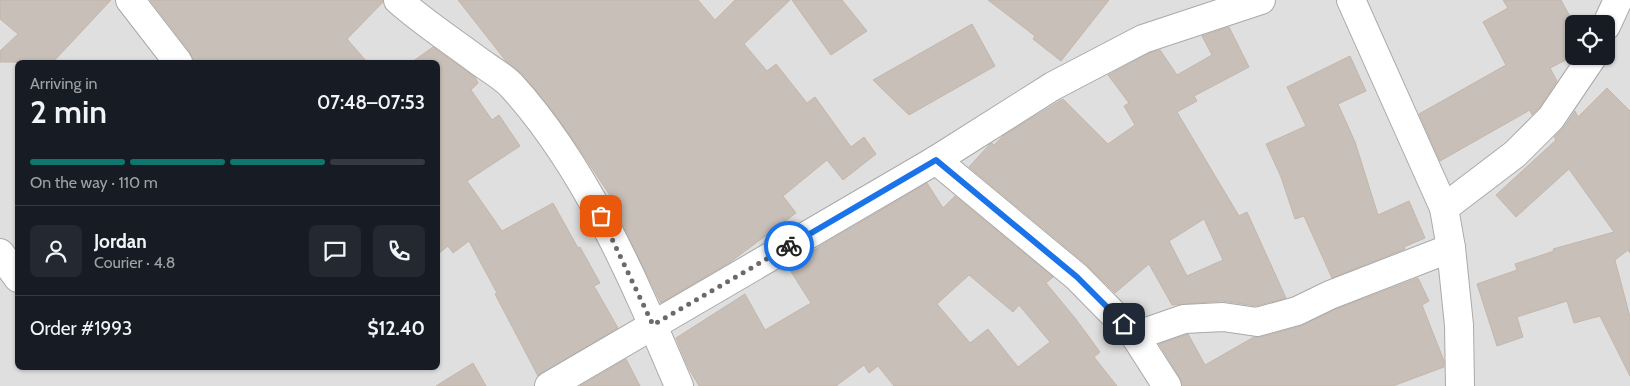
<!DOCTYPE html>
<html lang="en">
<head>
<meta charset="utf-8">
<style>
  :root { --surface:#171b24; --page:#242831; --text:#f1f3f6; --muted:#9ea1a6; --line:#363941; --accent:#0f766e }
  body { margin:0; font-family:Cabin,sans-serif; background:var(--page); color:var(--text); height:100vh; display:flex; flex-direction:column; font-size:19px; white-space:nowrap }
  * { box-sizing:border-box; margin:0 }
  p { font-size:16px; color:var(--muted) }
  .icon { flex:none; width:28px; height:28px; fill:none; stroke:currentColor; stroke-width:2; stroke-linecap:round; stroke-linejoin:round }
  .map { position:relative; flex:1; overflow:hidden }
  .details { position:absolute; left:15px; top:60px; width:425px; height:310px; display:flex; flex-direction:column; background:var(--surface); border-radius:8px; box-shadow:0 1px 4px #0004 }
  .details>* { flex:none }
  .controls { position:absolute; left:1565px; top:15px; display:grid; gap:10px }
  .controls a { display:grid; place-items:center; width:50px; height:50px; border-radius:8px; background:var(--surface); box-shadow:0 1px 4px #0004; font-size:25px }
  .pin { position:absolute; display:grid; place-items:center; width:42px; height:42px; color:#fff; margin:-21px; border-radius:10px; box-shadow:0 2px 8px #0006 }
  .courier { position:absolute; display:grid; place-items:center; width:50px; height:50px; margin:-25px; border:4px solid #1a73e8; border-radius:50%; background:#fff; color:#222; box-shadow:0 1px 6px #0007 }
  .head em { font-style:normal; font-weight:600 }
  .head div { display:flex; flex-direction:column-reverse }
  .head { display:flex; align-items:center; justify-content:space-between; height:85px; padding:0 15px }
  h1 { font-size:32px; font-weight:600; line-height:38px }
  .bar { display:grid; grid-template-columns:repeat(4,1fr); gap:8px 5px; align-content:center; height:60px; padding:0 15px }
  .bar i { height:6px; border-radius:4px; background:var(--line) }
  .bar .current { background:var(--accent) }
  .bar p { grid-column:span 4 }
  .line { display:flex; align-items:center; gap:12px; padding:0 15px; border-top:1px solid var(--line) }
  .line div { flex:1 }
  .round { display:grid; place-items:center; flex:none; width:52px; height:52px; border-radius:8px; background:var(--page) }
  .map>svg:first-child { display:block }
  .residential { fill:#e0dfdf; fill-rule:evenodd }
  .building { fill:#c7bfb8; stroke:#c4b6ab; fill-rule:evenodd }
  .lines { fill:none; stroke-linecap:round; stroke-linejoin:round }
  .minor-casing { stroke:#a9a9a9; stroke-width:30 }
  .minor { stroke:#fff; stroke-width:28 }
  .done { stroke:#6b6a68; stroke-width:5; stroke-dasharray:0 9 }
  .route { stroke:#1a73e8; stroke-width:6 }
</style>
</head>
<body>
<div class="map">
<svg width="1630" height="386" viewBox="0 0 1630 386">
  <rect width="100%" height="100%" fill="#f2efe9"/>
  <path class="residential" d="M0,0h1630v386h-1630zM1574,24h32v32h-32zM18,62h420v306h-420z"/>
  <g class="building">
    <path d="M0,0h111l-58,62h-53v-11l18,-17 -18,-15z"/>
    <path d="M150,0h233v2l-36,37 20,23h-174l-3,-10z"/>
    <path d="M458,0h240l17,20 20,-20h55l-46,44 23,27 9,-7 31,39 8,-6 36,50 13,-10 12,17 -33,26 -16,-20 -44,36 13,17 -67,50 -68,40 -42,-85 4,-3 -47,-71 -26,-36 -27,-33 -17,-14z"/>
    <path d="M792,0h50l25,31 -36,24z"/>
    <path d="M988,0h121l-48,61 -28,-22 2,-3z"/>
    <path d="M1503,0h58l13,24v32l-24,12 7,13 -18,27 -7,7 -2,-5 -90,51 -21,-47 87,-49 -23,-43 25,-14z"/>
    <path d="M972,24l23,42 -86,49 -36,-35z"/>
    <path d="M1229,27l20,40 -55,29 3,5 -20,11 62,104 8,-4 39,86 -30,8 -34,-5 -50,4 -23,-41 -34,29 -28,-28 -118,-98 21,-23 2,-1 2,2 10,-10 59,-36 45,45 27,-19 -11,-19 5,-3 -21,-28 41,-22 11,-3 17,25 35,-20 -10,-19zM1204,219l19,41 -36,16 -18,-35z"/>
    <path d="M433,47l42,30 3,6 -7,7 21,30 7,-5 21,31 -53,35 35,50 51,-28 25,45 2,-1 20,36 -6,3 24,42 -80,48 -43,-82 2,-1 -28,-52 -16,12 -5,-7 -10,8v-192h-26z"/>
    <path d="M1350,56l16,35 -28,13 17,38 23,73 31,-14 16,37 -21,9 1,2 -73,29 -28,-62 -9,3 -14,-42 -15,-33 40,-18 -19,-39z"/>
    <path d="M1607,88l23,23v142l-2,-3 -13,10 15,57v59l-30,-60 -26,7 -7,-22 -50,16 6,20 -26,9 -20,-62 40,-14 -2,-6 39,-13 -1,-2 61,-17 -45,-63 -53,48 -20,-22 60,-55 -2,-3 10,-10 11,-16 3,6z"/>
    <path d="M927,183l16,25 12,-12 98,81 -7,6 29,35 25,34 -6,5 23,29h-223l-16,-20 -9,7 -5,-8 -28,21h-137l-10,-17 -13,-31 69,-44 20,36 46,-27 -23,-36 37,-24zM969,275l44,37 6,-7 31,37 -32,25 -30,-38 -18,14 -33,-39z"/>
    <path d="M1418,278l11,23 -7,4 22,56v6l-51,19h-210l-3,-8 -21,-34 29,-10 17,31 49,-28h7l40,-11 35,-17z"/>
    <path d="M626,359l14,27h-60z"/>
    <path d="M473,363l13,23h-50z"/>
  </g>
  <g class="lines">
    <defs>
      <g id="minor">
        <path d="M130,0l48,62"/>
        <path d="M398,0c26,23 54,41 82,62 10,7 22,14 31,23 76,83 124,198 168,301"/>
        <path d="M1351,0l93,208 7,40 8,77 1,61"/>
        <path d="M1606,26l12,-26"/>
        <path d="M936,160l141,117 58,59 32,50"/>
        <path d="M1444,208l71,-54 36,-36 42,-62"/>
        <path d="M0,253l18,25"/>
        <path d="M1135,336l49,-17 39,-2 34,5 40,-11 33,-16 121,-47"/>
        <path d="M549,386l387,-226 117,-74 90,-47 118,-39"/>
      </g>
    </defs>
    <use href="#minor" class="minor-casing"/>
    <use href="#minor" class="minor"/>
  </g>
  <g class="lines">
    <path class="done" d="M601,216l52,109 136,-79"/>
    <path class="route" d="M789,246l147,-86 141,117 47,47"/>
  </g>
</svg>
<div class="controls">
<a><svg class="icon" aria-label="locate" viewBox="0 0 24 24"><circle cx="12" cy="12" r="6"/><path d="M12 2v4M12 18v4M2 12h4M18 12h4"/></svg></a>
</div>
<div class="pin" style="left:601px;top:216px;background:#ea580c"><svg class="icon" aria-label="bag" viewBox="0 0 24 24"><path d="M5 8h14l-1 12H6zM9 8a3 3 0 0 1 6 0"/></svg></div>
<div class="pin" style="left:1124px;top:324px;background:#1f2937"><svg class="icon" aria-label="home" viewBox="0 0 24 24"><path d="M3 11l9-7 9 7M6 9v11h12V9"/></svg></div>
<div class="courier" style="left:789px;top:246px"><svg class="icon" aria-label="bike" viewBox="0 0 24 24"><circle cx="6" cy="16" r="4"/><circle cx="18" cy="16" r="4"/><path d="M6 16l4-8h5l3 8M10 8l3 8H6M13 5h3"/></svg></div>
<section class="details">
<div class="head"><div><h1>2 min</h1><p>Arriving in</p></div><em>07:48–07:53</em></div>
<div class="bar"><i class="current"></i><i class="current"></i><i class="current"></i><i></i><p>On the way · 110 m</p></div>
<div class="line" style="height:90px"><a class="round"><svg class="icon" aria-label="person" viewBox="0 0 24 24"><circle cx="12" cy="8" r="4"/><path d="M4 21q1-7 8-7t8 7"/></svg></a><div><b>Jordan</b><p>Courier · 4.8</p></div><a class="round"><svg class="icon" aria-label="chat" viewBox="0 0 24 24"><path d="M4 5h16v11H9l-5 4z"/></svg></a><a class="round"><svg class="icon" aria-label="phone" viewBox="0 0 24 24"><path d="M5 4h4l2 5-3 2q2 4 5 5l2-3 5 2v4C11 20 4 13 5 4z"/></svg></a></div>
<div class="line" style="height:65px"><div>Order #1993</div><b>$12.40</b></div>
</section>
</div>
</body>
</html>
